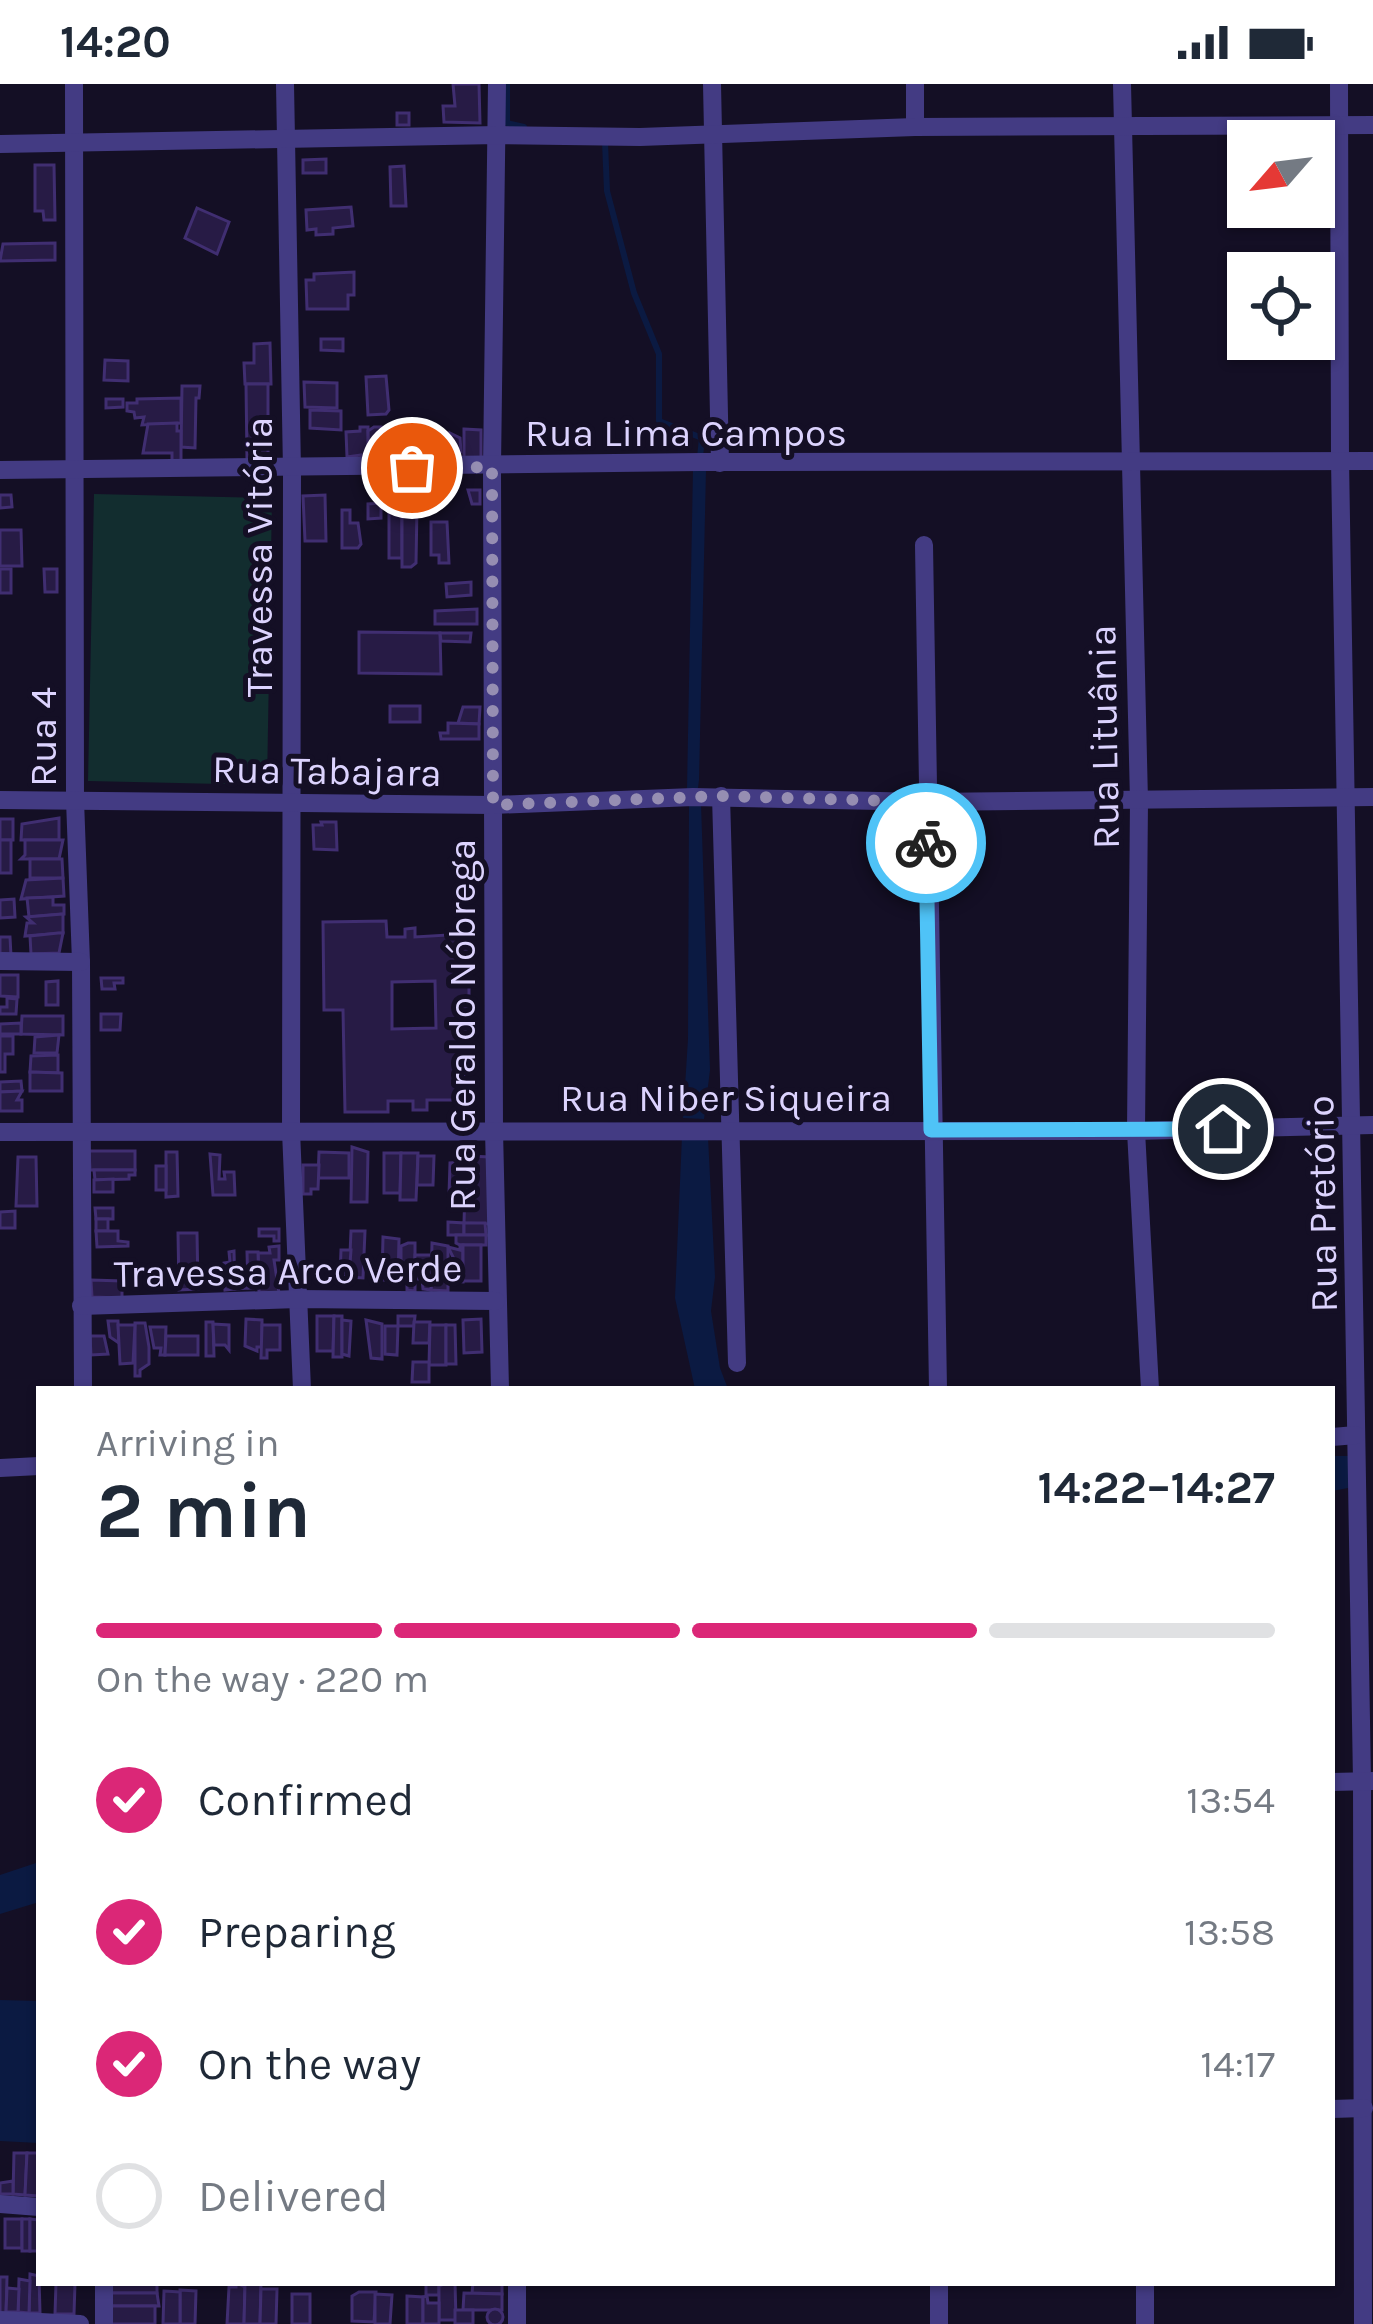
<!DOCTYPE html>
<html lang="en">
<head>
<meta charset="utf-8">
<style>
  :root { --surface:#fff; --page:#f6f6f7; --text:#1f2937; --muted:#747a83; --line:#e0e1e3; --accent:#db2777 }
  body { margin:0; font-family:Karla,sans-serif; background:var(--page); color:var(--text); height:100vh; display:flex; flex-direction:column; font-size:45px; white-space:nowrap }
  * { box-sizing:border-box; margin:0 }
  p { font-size:39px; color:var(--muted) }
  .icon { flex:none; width:66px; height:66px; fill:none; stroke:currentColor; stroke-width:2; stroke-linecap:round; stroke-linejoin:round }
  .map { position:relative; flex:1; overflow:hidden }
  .side { position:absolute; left:36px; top:1302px; width:1299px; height:900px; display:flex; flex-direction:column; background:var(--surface); border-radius:0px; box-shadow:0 3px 9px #0004 }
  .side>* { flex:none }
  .needle { width:78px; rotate:242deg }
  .controls { position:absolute; left:1227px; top:36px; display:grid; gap:24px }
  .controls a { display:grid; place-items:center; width:108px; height:108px; border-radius:0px; background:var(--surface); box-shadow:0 3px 9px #0004; font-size:60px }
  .pin { position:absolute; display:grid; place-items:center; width:102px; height:102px; color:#fff; margin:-51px; border:6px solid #fff; border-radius:50%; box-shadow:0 3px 12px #0007 }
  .courier { position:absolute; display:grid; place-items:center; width:120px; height:120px; margin:-60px; border:9px solid #4fc3f7; border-radius:50%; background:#fff; color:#222; box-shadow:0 3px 15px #0007 }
  .overview em { font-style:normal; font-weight:700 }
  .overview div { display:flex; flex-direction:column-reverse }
  .overview { display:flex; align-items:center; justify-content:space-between; height:204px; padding:0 60px }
  h1 { font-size:78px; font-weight:700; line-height:90px }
  .bar { display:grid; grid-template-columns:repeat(4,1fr); gap:18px 12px; align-content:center; height:144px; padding:0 60px }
  .bar i { height:15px; border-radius:9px; background:var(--line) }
  .bar .active { background:var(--accent) }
  .bar p { grid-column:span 4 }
  ol { padding:0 60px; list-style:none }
  li { display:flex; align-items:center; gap:36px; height:132px }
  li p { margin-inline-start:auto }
  li .icon { padding:12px; border-radius:50%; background:var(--accent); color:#fff; stroke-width:4 }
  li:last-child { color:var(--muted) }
  li i { width:66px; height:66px; border:6px solid var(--line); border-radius:50% }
  .status { display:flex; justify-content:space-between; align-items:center; height:84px; padding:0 60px; background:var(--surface); direction:ltr }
  .status svg { height:33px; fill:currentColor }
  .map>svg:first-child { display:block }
  .green { fill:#122d2f }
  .water { fill:#0b1a42 }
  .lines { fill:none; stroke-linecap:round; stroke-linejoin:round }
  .stream { stroke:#0b1a42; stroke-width:6 }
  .building { fill:#271b45; stroke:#402e71; stroke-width:3; fill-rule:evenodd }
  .street { stroke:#433b83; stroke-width:18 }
  .done { stroke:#968eb2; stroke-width:12; stroke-dasharray:0 21.6 }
  .route { stroke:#4fc3f7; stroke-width:15 }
  .labels { text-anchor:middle; stroke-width:10; stroke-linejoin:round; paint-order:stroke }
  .street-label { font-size:39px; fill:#dcd3fe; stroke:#140f25 }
</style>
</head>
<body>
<div class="status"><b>14:20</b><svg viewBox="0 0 49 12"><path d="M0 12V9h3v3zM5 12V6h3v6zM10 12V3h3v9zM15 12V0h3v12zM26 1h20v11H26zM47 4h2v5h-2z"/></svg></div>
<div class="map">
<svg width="1373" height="2240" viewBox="0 0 1373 2240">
  <rect width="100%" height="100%" fill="#140f25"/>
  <path class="green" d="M94,410l178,4 -5,287 -179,-4z"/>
  <g class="water">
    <path d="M693,385l13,1 -7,310 -1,8 -11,1z"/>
    <path d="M689,720h12l9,266 -6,49 -21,-1 5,-79z"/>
    <path d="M682,1052l26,1 7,140 -4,34 9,57 8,21h-33l-20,-91z"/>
    <path d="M1332,1372h16v32l-16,3z"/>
    <path d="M39,1778v40l-39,12v-39z"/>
    <path d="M0,1916l39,1v142l-39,-2z"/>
  </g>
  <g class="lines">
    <g class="stream">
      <path d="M507,0v39l17,4"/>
      <path d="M605,58l2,49 27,102 25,61v67l43,17 -2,19"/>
    </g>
  </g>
  <g class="building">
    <path d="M453,0h26l1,39 -36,-1 -1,-16h12z"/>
    <rect x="397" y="29" width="12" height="12"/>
    <path d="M326,75v14h-23v-13z"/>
    <path d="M35,81h19l1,55h-11l-1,-9h-8z"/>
    <path d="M404,82l2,40h-15l-1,-39z"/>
    <path d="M351,123l2,19 -20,2v6l-17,1v-6l-9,1 -1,-20z"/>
    <path d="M197,124l32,14 -12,32 -32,-16z"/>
    <path d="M55,159v17l-55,1 3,-17z"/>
    <path d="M354,188v23h-6v14h-41l-1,-29h8v-6z"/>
    <path d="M321,255h22v12l-22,-1z"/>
    <path d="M270,259l1,41h-26l-1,-21h10v-19z"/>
    <path d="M105,276l23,1v20l-24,-1z"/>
    <path d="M386,292l3,34 -3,4 -18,1 -2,-38z"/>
    <path d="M304,298l33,1v25l-32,-1z"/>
    <path d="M246,300h22v33h-9v14h9v26l-21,1z"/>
    <path d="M182,302h18l-1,12h-3l-1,50 -14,-1z"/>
    <path d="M181,314v25l-39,2 2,-8 -9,1 -1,-6 -7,-1v-8h10v-4z"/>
    <path d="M106,315h17v8l-17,1z"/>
    <path d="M310,326l31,1v19l-31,-2z"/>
    <path d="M400,337l12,1v12h10v12l-23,-1z"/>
    <path d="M177,339v8h4v32l-9,-1v-9h-29l5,-29z"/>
    <path d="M360,343h8v32h-7v-4l-14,2 -1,-25 14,-1z"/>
    <path d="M374,343h7v30h-12l-1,-26z"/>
    <path d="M464,345l17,1v28l-17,1z"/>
    <path d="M450,349l10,5 1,14h-11z"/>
    <path d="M468,406h12v14h-8z"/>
    <rect x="389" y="407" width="13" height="67"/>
    <path d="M0,411h11l1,12 -12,1z"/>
    <path d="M325,411l1,46h-21l-2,-45z"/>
    <path d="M381,419v15l-13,1v-15z"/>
    <path d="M402,423h15l-1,56 -5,4h-9z"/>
    <path d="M342,426h8v13h8l3,21 -3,4h-16z"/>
    <path d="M431,438h16l2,41h-10v-8h-8z"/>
    <path d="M0,446h21l1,36h-22z"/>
    <rect x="0" y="485" width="11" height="24"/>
    <path d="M44,485h13v23h-12z"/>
    <path d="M471,498v13l-24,2 -1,-13z"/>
    <path d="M477,525v15h-42v-13z"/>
    <path d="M359,548l81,1 1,41 -82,-1z"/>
    <path d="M440,549h31l-1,9 -29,-1z"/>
    <rect x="390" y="622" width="30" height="16"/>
    <path d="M463,623h17l-1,17 -21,-1z"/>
    <path d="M448,639l31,1v15h-38l-1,-6h8z"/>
    <path d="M59,734v22h-38l1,-16z"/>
    <rect x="0" y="735" width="13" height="21"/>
    <path d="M321,738h15l1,28 -23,-1 -1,-24h9z"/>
    <rect x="0" y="756" width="11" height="33"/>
    <path d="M25,756h38l-4,19h-38l4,-4z"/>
    <path d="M30,775h32l1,19h-33z"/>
    <path d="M63,794l1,18 -43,3 5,-19z"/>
    <path d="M53,813v8h11v9l-35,3 -2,-19z"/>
    <path d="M14,815l1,18 -15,1v-18z"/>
    <path d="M63,830v19l-38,3 2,-13h6l-7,-6z"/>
    <path d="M386,837l1,16h18v-8l10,-1v9l49,-3 -1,14h5l1,9h-5v18h-6v5l11,-1v50h-7l3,71h-38v10h-14v-9h-25v11h-43l-2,-102h-19l-1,-88zM435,897l1,47 -44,1v-47z"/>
    <path d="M58,849h5l-4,20 -28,1 -1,-18z"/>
    <path d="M0,853h10l1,19h-11z"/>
    <path d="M0,891h18v22l-18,-1z"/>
    <path d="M101,894h22v5h-9l1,6h-13z"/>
    <path d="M58,897v24h-12v-23z"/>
    <path d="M7,914l10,1 -1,15h-16v-7h7z"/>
    <path d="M101,930h20l-1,16h-19z"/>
    <path d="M22,932h41v19l-42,-1z"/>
    <path d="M21,939v11h-21v-10z"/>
    <path d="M59,951l-2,18h-23l1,-16z"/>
    <path d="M0,952h13v18h-8v18h-5z"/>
    <path d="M58,971v18l-28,-1 1,-16z"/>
    <path d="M30,988l32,1v18h-32z"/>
    <path d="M21,997l1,10 -22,1v-10z"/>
    <path d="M22,1007l-5,9h5v11h-22v-19z"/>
    <path d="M352,1063l16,5 -1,50h-16z"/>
    <path d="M89,1067h46v19h-45z"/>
    <path d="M166,1068h11l1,44 -12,1z"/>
    <path d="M319,1068l30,1v25h-31z"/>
    <path d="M384,1069h17l-1,40h-16z"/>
    <path d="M401,1069h17l-2,47h-16z"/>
    <path d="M210,1070l10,1 -1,24h6l-1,-7h10l1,23h-22z"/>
    <path d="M418,1072h16l-1,29h-16z"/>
    <path d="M466,1072l25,1v67l-27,-1 1,-35h-10v6h-6l1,-31 16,-1z"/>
    <path d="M18,1073h18l1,49h-21z"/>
    <path d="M303,1081h16l-1,24h-7v5h-8z"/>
    <rect x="156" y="1082" width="10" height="24"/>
    <path d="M94,1086h41v5h-6v4l-34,1z"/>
    <path d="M113,1095v13h-19v-12z"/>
    <path d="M95,1124h18v11h-17z"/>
    <path d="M15,1127v17h-15v-16z"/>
    <rect x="96" y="1135" width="12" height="12"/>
    <path d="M448,1138l16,1v12h-16z"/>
    <path d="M464,1139h21l1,12h-22z"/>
    <path d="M259,1145h20v12h-5v-5h-15z"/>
    <path d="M96,1147h22v10l10,1v4l-31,1z"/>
    <path d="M351,1147h14l-2,47 -14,-1z"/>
    <path d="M178,1149h19l1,56 -19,1z"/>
    <path d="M456,1151h30v10h-26l-4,-2z"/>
    <path d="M383,1153l16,2 -1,41h-16z"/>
    <path d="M408,1159h7v48l-8,-1v-11h-6v-33z"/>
    <path d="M432,1159l16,3v45l-17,-1z"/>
    <path d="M460,1161h3v37l-15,-1v-20h7l-7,-14 12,3z"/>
    <rect x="463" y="1161" width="18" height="36"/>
    <path d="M279,1162v14h-5l5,33 -20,-1 -1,-39h12l-1,-6z"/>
    <path d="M341,1166h10l-2,27 -9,-1z"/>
    <path d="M234,1167l1,38 -10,1 -1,-27 6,-1 -1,-10z"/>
    <path d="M247,1168h11l1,36h-11z"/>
    <path d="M415,1171h17l-1,35 -8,-1 -1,-10h-7z"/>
    <path d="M247,1186l1,18 -13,1 -1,-18z"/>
    <path d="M91,1196l31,1v17l-30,-1z"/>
    <path d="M317,1232h17l-1,35h-16z"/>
    <path d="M334,1232h8v41h-9z"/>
    <path d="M398,1232h17l-1,10h-16z"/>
    <path d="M246,1235l16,1v27h-5v4l-12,-5z"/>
    <path d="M481,1235l1,33 -18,1 -1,-33z"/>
    <path d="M342,1236l9,1 -2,35 -7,-2z"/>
    <path d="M366,1236l16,4v35l-11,-1z"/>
    <path d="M108,1237h10l1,22 -9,-6z"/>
    <path d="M206,1238h7l1,34h-8z"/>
    <path d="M414,1238h16l-1,21h-16z"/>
    <path d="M135,1239h10l4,24v17l-9,6v6h-5z"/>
    <path d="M213,1240l16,1v25l-4,-5h-11z"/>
    <path d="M118,1241h17l-2,38 -13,1z"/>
    <path d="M262,1241h18v25h-13v8h-6z"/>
    <path d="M430,1241h16v40h-17z"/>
    <path d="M446,1241h9l1,39h-10z"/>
    <path d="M385,1242h13l-1,29 -12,-1z"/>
    <path d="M150,1243h16l-1,28h-5l1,-7h-7z"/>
    <path d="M90,1252h14l4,18 -17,1z"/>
    <path d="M166,1252h32v19h-33z"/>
    <path d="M413,1278h16v20h-17z"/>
    <path d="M14,2069h13l-2,42 -12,-1z"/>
    <path d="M27,2069h12v43l-14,-1z"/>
    <path d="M13,2097v13h-13v-11z"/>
    <rect x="5" y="2135" width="17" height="29"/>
    <rect x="22" y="2135" width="8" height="32"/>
    <path d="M30,2135l9,1v31h-9z"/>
    <path d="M30,2190l9,2 1,37h-11z"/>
    <path d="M0,2193h7l-1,39 -6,-1z"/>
    <path d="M19,2195l11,2 -1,32 -11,-1z"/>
    <path d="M56,2199h19l-1,31h-19z"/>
    <rect x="108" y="2199" width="49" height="10"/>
    <path d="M236,2199l9,4 -1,37h-17l2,-37h7z"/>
    <path d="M255,2199h6l-1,41h-16l1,-40z"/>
    <rect x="426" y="2199" width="13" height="12"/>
    <path d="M446,2199h9l1,37h-17v-34z"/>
    <path d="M473,2199h29v11l-30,-1z"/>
    <path d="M7,2204l12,1 -1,23h-12z"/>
    <path d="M261,2205h16l-1,35h-16z"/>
    <path d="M180,2206l16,1 -1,33h-15z"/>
    <path d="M164,2207l16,1v32h-17z"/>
    <path d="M359,2208h17l-2,30 -22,-1v-25z"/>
    <path d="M108,2209h49l2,13h-52z"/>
    <path d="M464,2209l38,1v16h-39z"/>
    <rect x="292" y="2210" width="18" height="30"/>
    <path d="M375,2210l17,1 -2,29h-15z"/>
    <path d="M407,2212l16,1v27h-16z"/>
    <path d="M427,2212l1,7h11v21h-16v-27z"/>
    <rect x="111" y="2222" width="44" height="18"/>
    <circle cx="495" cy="2233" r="8"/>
    <rect x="455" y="2226" width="18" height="14"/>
  </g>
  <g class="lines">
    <g class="street">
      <path d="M74,0l1,716 6,162 2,427"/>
      <path d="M285,0l7,386 -1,661 11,258"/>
      <path d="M497,0l-5,383 2,663 6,259"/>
      <path d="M712,0l8,379"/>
      <path d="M1122,0l17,717 -3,330 14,258"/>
      <path d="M1339,0l1,376 22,1321 1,543"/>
      <path d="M915,43v-43"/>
      <path d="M0,60l498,-9 142,2 275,-10 458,-2"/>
      <path d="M0,386l700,-8 673,-1"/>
      <path d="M924,461l14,844"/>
      <path d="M721,712l16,567"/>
      <path d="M0,716l493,5 200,-8 233,5 447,-5"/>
      <path d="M0,877l81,1"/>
      <path d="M0,1048l1136,-1 237,-6"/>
      <path d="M81,1222l217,-7 198,2"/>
      <path d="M1332,1353l24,-2"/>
      <path d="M0,1384l39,-2"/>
      <path d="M1332,1698l41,-1"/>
      <path d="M1332,2025l32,-1"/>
      <path d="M0,2120l39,3"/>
      <path d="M939,2199v41"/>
      <path d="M1145,2199v41"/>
      <path d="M0,2236l80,4"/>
      <path d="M104,2240v-41"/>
      <path d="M517,2240v-41"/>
    </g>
  </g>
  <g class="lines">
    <path class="done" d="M412,384l80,-1 1,338 228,-9 205,6v41"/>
    <path class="route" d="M926,759l5,287 292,-1"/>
  </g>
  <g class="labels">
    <g class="street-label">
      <text x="686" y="362">Rua Lima Campos</text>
      <text transform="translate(258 473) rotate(-90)" y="14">Travessa Vitória</text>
      <text transform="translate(42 653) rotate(-90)" y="14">Rua 4</text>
      <text transform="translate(1103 653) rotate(-91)" y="14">Rua Lituânia</text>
      <text transform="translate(327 686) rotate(1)" y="14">Rua Tabajara</text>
      <text transform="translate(461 941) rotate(-90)" y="14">Rua Geraldo Nóbrega</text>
      <text x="726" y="1027">Rua Niber Siqueira</text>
      <text transform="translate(1321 1120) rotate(-91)" y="14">Rua Pretório</text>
      <text transform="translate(288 1186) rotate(-1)" y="14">Travessa Arco Verde</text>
    </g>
  </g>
</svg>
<div class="controls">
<a><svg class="needle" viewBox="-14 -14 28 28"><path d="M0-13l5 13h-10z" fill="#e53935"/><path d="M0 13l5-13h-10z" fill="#747a83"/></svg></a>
<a><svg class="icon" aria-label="locate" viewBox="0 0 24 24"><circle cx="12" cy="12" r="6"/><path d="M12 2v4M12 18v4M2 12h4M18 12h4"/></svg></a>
</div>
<div class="pin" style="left:412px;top:384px;background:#ea580c"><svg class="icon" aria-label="bag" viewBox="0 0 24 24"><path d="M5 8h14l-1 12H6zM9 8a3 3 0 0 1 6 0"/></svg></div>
<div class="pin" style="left:1223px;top:1045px;background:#1f2937"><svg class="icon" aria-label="home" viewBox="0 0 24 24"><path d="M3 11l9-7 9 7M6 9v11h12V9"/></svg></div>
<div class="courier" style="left:926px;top:759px"><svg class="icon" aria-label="bike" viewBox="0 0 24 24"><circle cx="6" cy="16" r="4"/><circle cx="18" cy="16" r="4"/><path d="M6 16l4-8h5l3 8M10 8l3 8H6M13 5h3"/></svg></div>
<section class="side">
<div class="overview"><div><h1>2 min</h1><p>Arriving in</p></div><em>14:22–14:27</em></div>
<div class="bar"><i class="active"></i><i class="active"></i><i class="active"></i><i></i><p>On the way · 220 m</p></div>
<ol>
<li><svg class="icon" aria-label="check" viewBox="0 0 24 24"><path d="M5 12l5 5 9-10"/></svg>Confirmed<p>13:54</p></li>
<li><svg class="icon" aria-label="check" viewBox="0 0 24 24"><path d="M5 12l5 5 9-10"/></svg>Preparing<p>13:58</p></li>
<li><svg class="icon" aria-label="check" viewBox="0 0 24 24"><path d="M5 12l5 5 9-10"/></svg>On the way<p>14:17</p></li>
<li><i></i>Delivered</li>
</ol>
</section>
</div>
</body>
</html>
